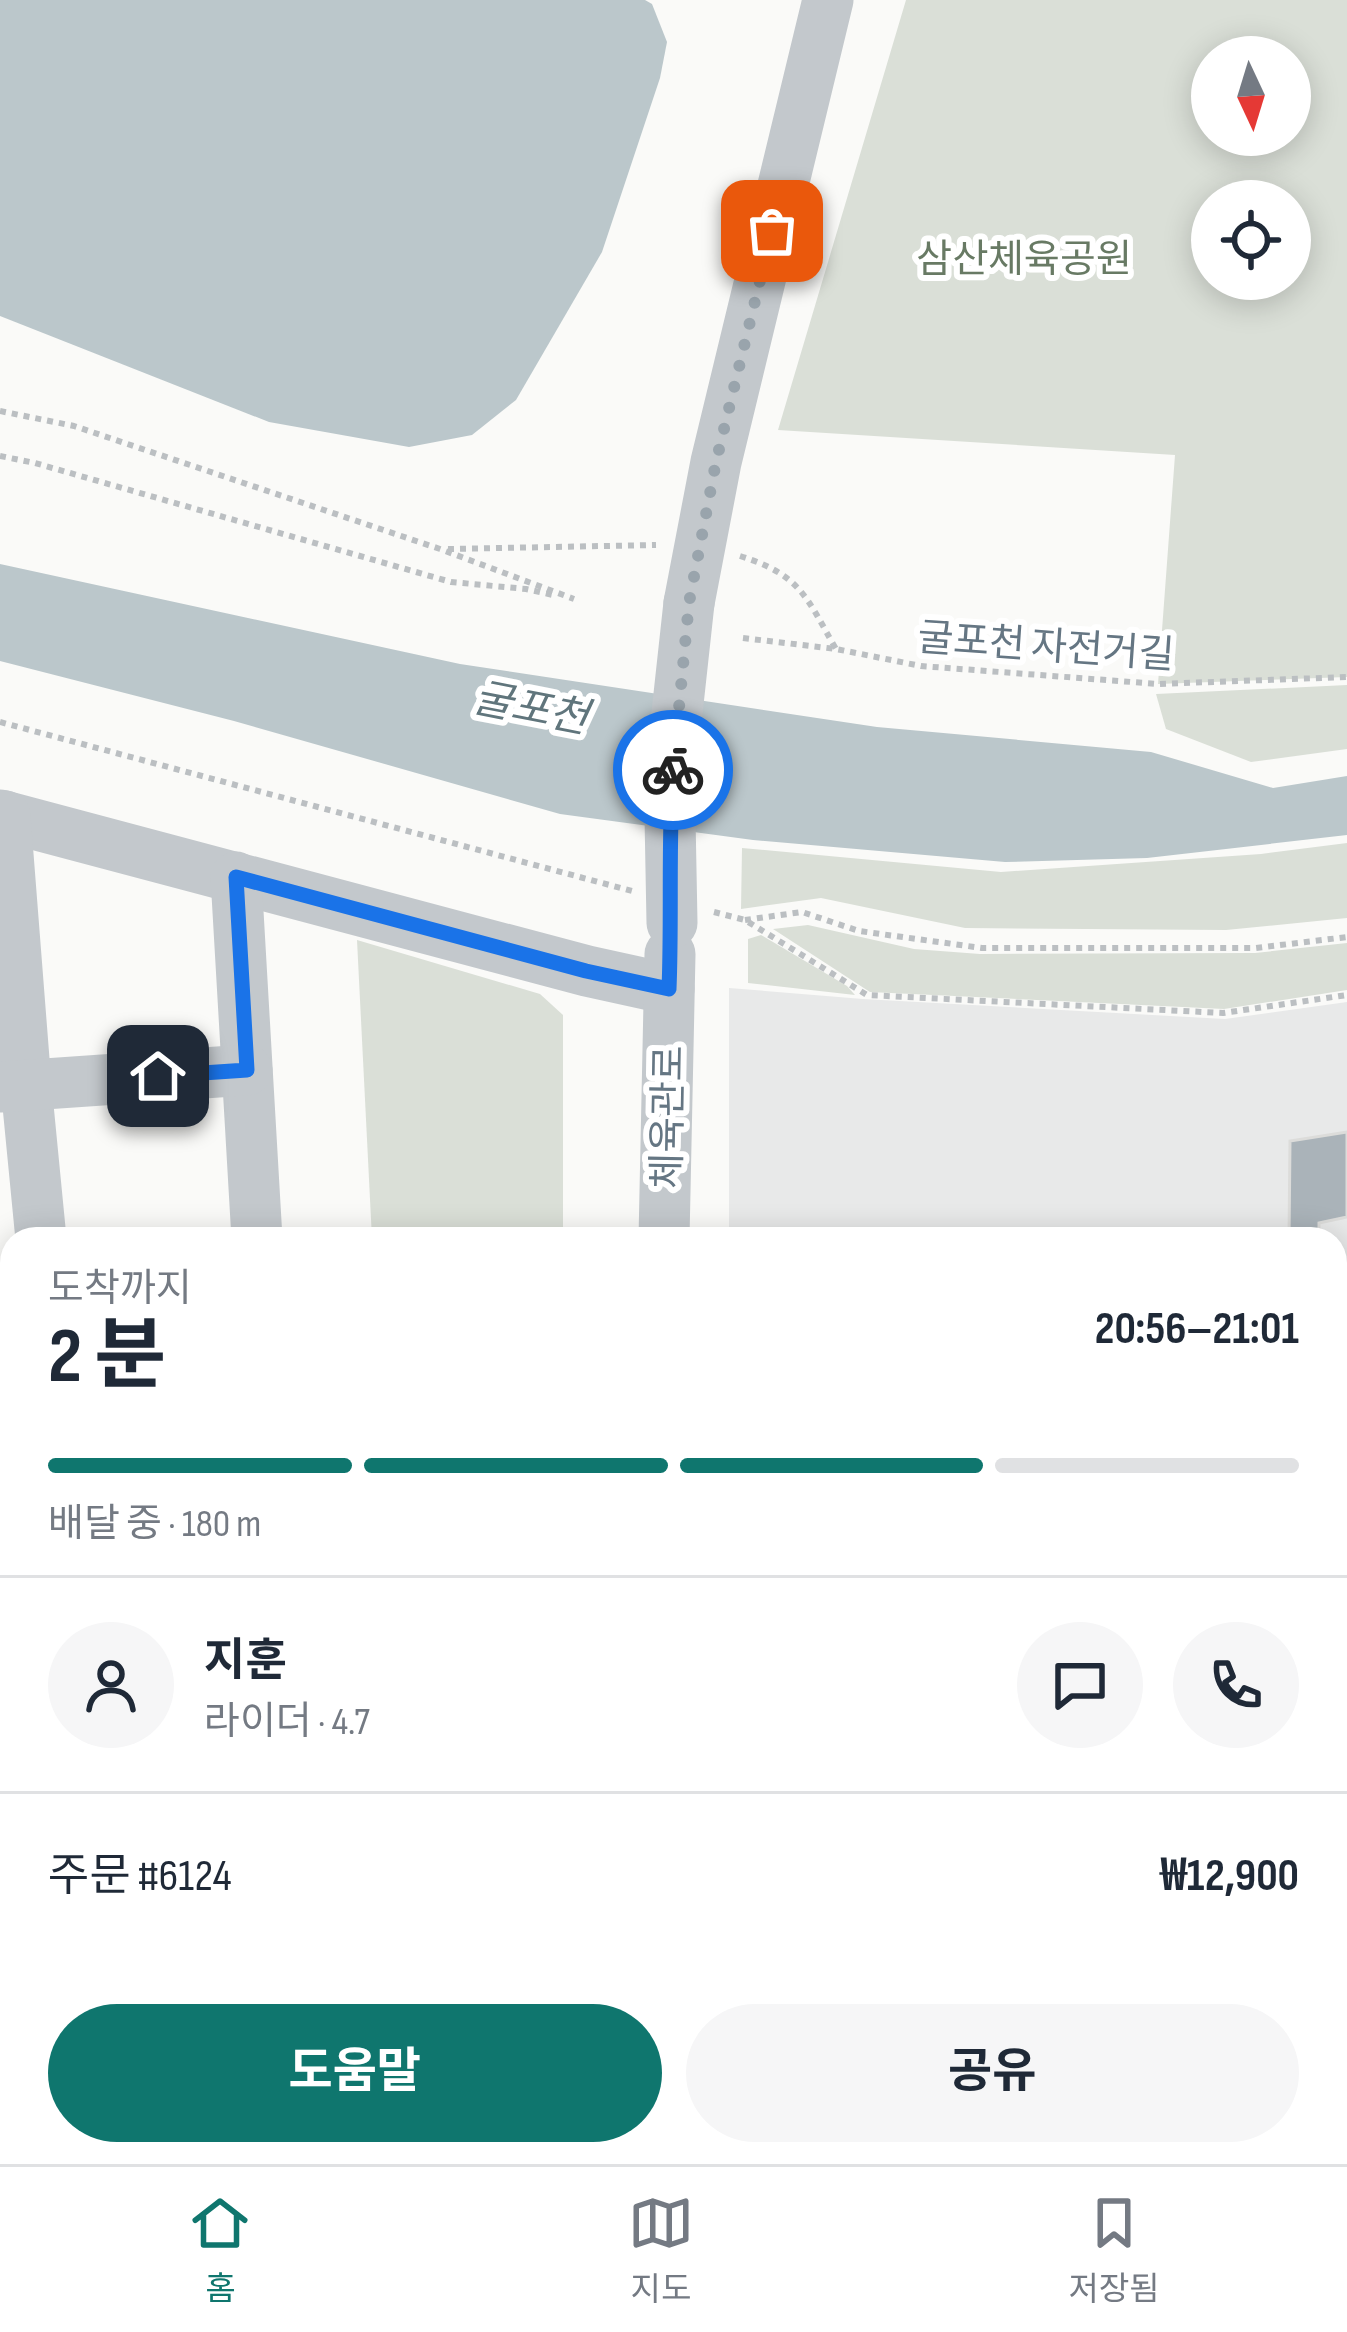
<!DOCTYPE html>
<html lang="ko">
<head>
<meta charset="utf-8">
<style>
  :root { --surface:#fff; --page:#f6f6f7; --text:#1f2937; --muted:#747a83; --line:#e0e1e3; --accent:#0f766e }
  body { margin:0; font-family:"Sofia Sans Condensed","Noto Sans KR",sans-serif; background:var(--page); color:var(--text); height:100vh; display:flex; flex-direction:column; font-size:45px; white-space:nowrap }
  * { box-sizing:border-box; margin:0 }
  p { font-size:39px; color:var(--muted) }
  .icon { flex:none; width:66px; height:66px; fill:none; stroke:currentColor; stroke-width:2; stroke-linecap:round; stroke-linejoin:round }
  .map { position:relative; flex:1; overflow:hidden }
  .drawer { position:absolute; left:0px; top:1227px; width:1347px; height:939px; display:flex; flex-direction:column; background:var(--surface); border-radius:36px 36px 0 0; box-shadow:0 6px 30px #0003 }
  .drawer>* { flex:none }
  .needle { width:78px; rotate:176deg }
  .buttons { position:absolute; left:1191px; top:36px; display:grid; gap:24px }
  .buttons a { display:grid; place-items:center; width:120px; height:120px; border-radius:50%; background:var(--surface); box-shadow:0 6px 30px #0003; font-size:60px }
  .pin { position:absolute; display:grid; place-items:center; width:102px; height:102px; color:#fff; margin:-51px; border-radius:24px; box-shadow:0 6px 18px #0006 }
  .courier { position:absolute; display:grid; place-items:center; width:120px; height:120px; margin:-60px; border:9px solid #1a73e8; border-radius:50%; background:#fff; color:#222; box-shadow:0 3px 15px #0007 }
  .headline em { font-style:normal; font-weight:700 }
  .headline div { display:flex; flex-direction:column-reverse }
  .headline { display:flex; align-items:center; justify-content:space-between; height:204px; padding:0 48px }
  h1 { font-size:78px; font-weight:700; line-height:90px }
  .bar { display:grid; grid-template-columns:repeat(4,1fr); gap:18px 12px; align-content:center; height:144px; padding:0 48px }
  .bar i { height:15px; border-radius:9px; background:var(--line) }
  .bar .active { background:var(--accent) }
  .bar p { grid-column:span 4 }
  .line { display:flex; align-items:center; gap:30px; padding:0 48px; border-top:3px solid var(--line) }
  .line div { flex:1 }
  .round { display:grid; place-items:center; flex:none; width:126px; height:126px; border-radius:63px; background:var(--page) }
  .action { display:flex; gap:24px; margin-top:auto; padding:24px 48px }
  .action a { flex:1; height:138px; border-radius:72px; background:var(--accent); color:#fff; font-size:48px; font-weight:700; line-height:138px; text-align:center }
  .action a+a { background:var(--page); color:var(--text) }
  .dock { display:flex; justify-content:space-around; align-items:center; height:168px; border-top:3px solid var(--line); background:var(--surface); font-size:33px; color:var(--muted) }
  .dock a { display:grid; justify-items:center; gap:6px }
  .dock .active { color:var(--accent) }
  .map>svg:first-child { display:block }
  .built { fill:#e8e9e9 }
  .green { fill:#dadfd7; fill-rule:evenodd }
  .water { fill:#bbc7cb }
  .building { fill:#aab3b9; stroke:#dcdcda; stroke-width:3 }
  .lines { fill:none; stroke-linecap:round; stroke-linejoin:round }
  .major-casing { stroke:#b5babe; stroke-width:69 }
  .path { stroke:#bbbfc2; stroke-width:6; stroke-dasharray:6 6; stroke-linecap:butt }
  .minor { stroke:#c3c8cc; stroke-width:51 }
  .major { stroke:#fff; stroke-width:63 }
  .minor-bridge { stroke:#c3c8cc; stroke-width:51 }
  .done { stroke:#99a4ac; stroke-width:12; stroke-dasharray:0 21.6 }
  .route { stroke:#1a73e8; stroke-width:15 }
  .labels { text-anchor:middle; stroke-width:12; stroke-linejoin:round; paint-order:stroke }
  .park-label { font-size:39px; fill:#687a64; stroke:#fff }
  .street-label { font-size:39px; fill:#657683; stroke:#fff }
  .water-label { font-size:42px; font-style:italic; fill:#60757c; stroke:#fff }
</style>
</head>
<body>
<div class="map">
<svg width="1347" height="2164" viewBox="0 0 1347 2164">
  <rect width="100%" height="100%" fill="#fafaf8"/>
  <path class="built" d="M729,988l134,11 362,20 122,-17v491h-12v-254h-606z"/>
  <g class="green">
    <path d="M906,0h441v677l-189,7 17,-229 -397,-25zM1290,57v78h-78v-78zM1290,201v78h-78v-78z"/>
    <path d="M1347,685v64l-96,13 -85,-33 -10,-35z"/>
    <path d="M1347,843v75l-121,12 -261,-2 -144,-30 -80,11 1,-61 259,24 260,-18z"/>
    <path d="M808,925l106,24 66,5 275,-1 92,-10v47l-123,19 -354,-17 -97,-63z"/>
    <path d="M761,935l86,51 8,9 -107,-12v-44z"/>
    <path d="M357,940l183,54 23,21v224h-191z"/>
    <rect x="1335" y="1493" width="12" height="84"/>
    <rect x="1335" y="1791" width="12" height="111"/>
    <path d="M921,2154h143l11,10h-154z"/>
  </g>
  <g class="water">
    <path d="M0,0h645l7,4 15,38 -7,36 -58,174 -86,148 -44,35 -63,12 -140,-25 -269,-106z"/>
    <path d="M0,564l460,100 417,63 274,25 122,36 74,-12v59l-200,23 -142,4 -252,-22 -193,-26 -326,-93 -234,-60z"/>
  </g>
  <g class="building">
    <path d="M1347,1132v85l-28,6v16h-30l1,-98z"/>
    <rect x="1335" y="1309" width="12" height="142"/>
    <rect x="1335" y="1910" width="12" height="64"/>
    <rect x="445" y="2154" width="64" height="10"/>
    <rect x="820" y="2154" width="65" height="10"/>
    <path d="M1231,2154h64l1,10h-65z"/>
  </g>
  <g class="lines">
    <defs>
      <g id="major">
        <path d="M0,1683h12"/>
        <path d="M1335,1697h12"/>
      </g>
    </defs>
    <use href="#major" class="major-casing"/>
    <g class="path">
      <path d="M0,411l74,15 366,123 134,50"/>
      <path d="M0,456l35,7 416,119 75,7 27,6"/>
      <path d="M448,549l208,-4"/>
      <path d="M740,556c61,19 66,41 96,93"/>
      <path d="M743,638l93,11 85,17 237,18 189,-7"/>
      <path d="M0,722l632,169"/>
      <path d="M714,912l31,8 122,75 356,18 124,-18"/>
      <path d="M745,920l57,-8 57,19 123,17h274l91,-11"/>
    </g>
    <g class="minor">
      <path d="M689,603l27,-141 112,-462"/>
      <path d="M0,815l587,156 82,18"/>
      <path d="M5,816l21,269 15,154"/>
      <path d="M236,877l21,362"/>
      <path d="M0,1087l247,-17"/>
      <path d="M664,1239l6,-285"/>
      <path d="M111,2154v10"/>
      <path d="M1116,2154l11,10"/>
    </g>
    <use href="#major" class="major"/>
    <path class="minor-bridge" d="M672,923l-2,-106 6,-95 13,-119"/>
  </g>
  <g class="lines">
    <path class="done" d="M673,770l16,-167 27,-141 56,-231"/>
    <path class="route" d="M158,1076l89,-6 -11,-193 350,94 83,18c3,-73 -1,-146 4,-219"/>
  </g>
  <g class="labels">
    <g class="park-label">
      <text x="1024" y="272">삼산체육공원</text>
    </g>
    <g class="street-label">
      <text transform="translate(1046 645) rotate(4)" y="14">굴포천 자전거길</text>
      <text transform="translate(667 1117) rotate(-89)" y="14">체육관로</text>
    </g>
    <g class="water-label">
      <text transform="translate(531 707) rotate(11)" y="15">굴포천</text>
    </g>
  </g>
</svg>
<div class="buttons">
<a><svg class="needle" viewBox="-14 -14 28 28"><path d="M0-13l5 13h-10z" fill="#e53935"/><path d="M0 13l5-13h-10z" fill="#747a83"/></svg></a>
<a><svg class="icon" aria-label="locate" viewBox="0 0 24 24"><circle cx="12" cy="12" r="6"/><path d="M12 2v4M12 18v4M2 12h4M18 12h4"/></svg></a>
</div>
<div class="pin" style="left:772px;top:231px;background:#ea580c"><svg class="icon" aria-label="bag" viewBox="0 0 24 24"><path d="M5 8h14l-1 12H6zM9 8a3 3 0 0 1 6 0"/></svg></div>
<div class="pin" style="left:158px;top:1076px;background:#1f2937"><svg class="icon" aria-label="home" viewBox="0 0 24 24"><path d="M3 11l9-7 9 7M6 9v11h12V9"/></svg></div>
<div class="courier" style="left:673px;top:770px"><svg class="icon" aria-label="bike" viewBox="0 0 24 24"><circle cx="6" cy="16" r="4"/><circle cx="18" cy="16" r="4"/><path d="M6 16l4-8h5l3 8M10 8l3 8H6M13 5h3"/></svg></div>
<section class="drawer">
<div class="headline"><div><h1>2 분</h1><p>도착까지</p></div><em>20:56–21:01</em></div>
<div class="bar"><i class="active"></i><i class="active"></i><i class="active"></i><i></i><p>배달 중 · 180 m</p></div>
<div class="line" style="height:216px"><a class="round"><svg class="icon" aria-label="person" viewBox="0 0 24 24"><circle cx="12" cy="8" r="4"/><path d="M4 21q1-7 8-7t8 7"/></svg></a><div><b>지훈</b><p>라이더 · 4.7</p></div><a class="round"><svg class="icon" aria-label="chat" viewBox="0 0 24 24"><path d="M4 5h16v11H9l-5 4z"/></svg></a><a class="round"><svg class="icon" aria-label="phone" viewBox="0 0 24 24"><path d="M5 4h4l2 5-3 2q2 4 5 5l2-3 5 2v4C11 20 4 13 5 4z"/></svg></a></div>
<div class="line" style="height:156px"><div>주문 #6124</div><b>₩12,900</b></div>
<div class="action"><a>도움말</a><a>공유</a></div>
</section>
</div>
<nav class="dock">
<a class="active"><svg class="icon" aria-label="home" viewBox="0 0 24 24"><path d="M3 11l9-7 9 7M6 9v11h12V9"/></svg>홈</a>
<a><svg class="icon" aria-label="map" viewBox="0 0 24 24"><path d="M3 6l6-2 6 2 6-2v14l-6 2-6-2-6 2zM9 4v14M15 6v14"/></svg>지도</a>
<a><svg class="icon" aria-label="saved" viewBox="0 0 24 24"><path d="M7 4h10v16l-5-4-5 4z"/></svg>저장됨</a>
</nav>
</body>
</html>
